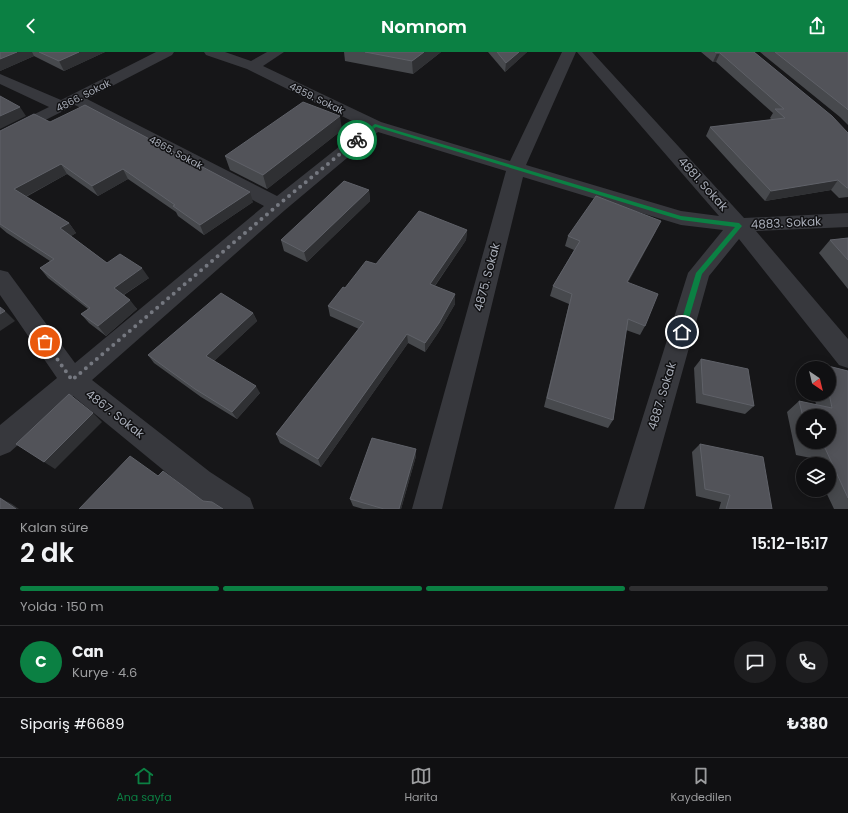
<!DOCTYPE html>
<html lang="tr">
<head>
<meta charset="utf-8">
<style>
  :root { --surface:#101012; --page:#1e1e20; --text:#f1f3f6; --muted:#9c9d9f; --line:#303032; --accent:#0b8043 }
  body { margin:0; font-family:Poppins,sans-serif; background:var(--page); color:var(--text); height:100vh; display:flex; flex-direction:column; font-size:15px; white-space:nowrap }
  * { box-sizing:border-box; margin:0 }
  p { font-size:13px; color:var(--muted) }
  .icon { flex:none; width:22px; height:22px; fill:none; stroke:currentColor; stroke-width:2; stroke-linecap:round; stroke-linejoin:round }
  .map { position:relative; height:457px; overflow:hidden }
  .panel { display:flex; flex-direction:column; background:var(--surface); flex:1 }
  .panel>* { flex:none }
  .needle { width:26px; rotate:145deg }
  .fabs { position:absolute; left:796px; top:309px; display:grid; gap:8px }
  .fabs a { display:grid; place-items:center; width:40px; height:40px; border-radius:50%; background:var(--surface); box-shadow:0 2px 10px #0003,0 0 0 1px var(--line); font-size:20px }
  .pin { position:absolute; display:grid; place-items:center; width:34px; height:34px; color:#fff; margin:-17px; border:2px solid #fff; border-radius:50%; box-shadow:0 1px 4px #0007 }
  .courier { position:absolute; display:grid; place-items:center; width:40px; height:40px; margin:-20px; border:3px solid #0b8043; border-radius:50%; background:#fff; color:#222; box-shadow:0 1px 5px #0007 }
  .head em { font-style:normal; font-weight:600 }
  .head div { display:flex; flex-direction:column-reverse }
  .head { display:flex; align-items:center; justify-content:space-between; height:68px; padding:0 20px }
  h1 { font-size:26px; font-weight:600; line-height:30px }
  .bar { display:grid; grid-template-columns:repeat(4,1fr); gap:6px 4px; align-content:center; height:48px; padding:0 20px }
  .bar i { height:5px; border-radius:3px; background:var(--line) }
  .bar .current { background:var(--accent) }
  .bar p { grid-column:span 4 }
  .line { display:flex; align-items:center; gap:10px; padding:0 20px; border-top:1px solid var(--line) }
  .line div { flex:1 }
  .round { display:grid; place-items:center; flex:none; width:42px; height:42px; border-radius:21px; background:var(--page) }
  header { display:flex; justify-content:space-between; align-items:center; height:52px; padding:0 20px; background:var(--accent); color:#fff; font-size:18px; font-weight:600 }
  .dock { display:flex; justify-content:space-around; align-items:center; height:56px; border-top:1px solid var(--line); background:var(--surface); font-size:11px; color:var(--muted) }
  .dock a { display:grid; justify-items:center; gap:2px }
  .dock .current { color:var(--accent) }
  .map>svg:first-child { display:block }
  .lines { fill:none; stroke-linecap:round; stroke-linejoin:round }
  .minor { fill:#37383d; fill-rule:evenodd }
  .wall { fill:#47494d; fill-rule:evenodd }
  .shaded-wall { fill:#2f3033 }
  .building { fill:#525359; stroke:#5f6168 }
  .route { fill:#0b8043 }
  .done { stroke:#757880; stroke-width:4; stroke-dasharray:0 7.2 }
  .labels { text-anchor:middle; stroke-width:3; stroke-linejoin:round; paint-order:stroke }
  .far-street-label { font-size:10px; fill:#a8adb8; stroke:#111113 }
  .street-label { font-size:12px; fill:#a8adb8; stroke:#111113 }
</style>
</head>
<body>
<header><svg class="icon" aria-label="back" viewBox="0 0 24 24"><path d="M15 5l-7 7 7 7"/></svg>Nomnom<svg class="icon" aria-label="share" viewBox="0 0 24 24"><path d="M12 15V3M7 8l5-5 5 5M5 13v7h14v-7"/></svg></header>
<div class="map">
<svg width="848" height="457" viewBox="0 0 848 457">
  <rect width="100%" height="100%" fill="#161618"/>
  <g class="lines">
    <path class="minor" d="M156,0h18l-2,3 -85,44 190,97 87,-69 -117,-58 -41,-14 -2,-3h21l26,9 16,-9h17l-21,14 118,56 129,39 52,-109h14l-50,113 155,46 38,5 -142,-164h15l152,166 104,-5v14l-92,4 92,108v29l-9,-3 -100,-126 -30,37 -65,233h-30l74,-236 35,-43 -42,-5 -158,-48 -81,332h-30l94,-338 -128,-39 -93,78 -193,170 118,92 40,26 4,11h-41l-23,-17 -117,-96 -63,56 -10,4v-31l57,-47 -57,-83v-25l8,2 67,91 189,-157 -189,-101 -75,38v-12l49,-24 -49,-23v-10l61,26z"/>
  </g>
  <g class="wall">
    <path d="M0,0h105l-41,19 -30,-15 -34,15z"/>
    <path d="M344,0h97l-28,22 -68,-13z"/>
    <path d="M488,0h39l-22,20z"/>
    <path d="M701,0h53l94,81v64l-9,1 -8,-8 -66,11 -59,-65 4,-9 62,-7 -2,-2 3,-5 -57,-51h-3z"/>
    <path d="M760,0h88v73l-8,-8z"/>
    <path d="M50,70l203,80 -49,33 -26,-19 -2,-4 -48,-33 -30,17 -31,-22 -41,23 43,26 7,10 -5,3 36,27 42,15 -25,17 13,14 -31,27 -17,-13 -8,-9 7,-5 -40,-31 -8,-10 10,-7 -43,-28 -7,-6v-96z"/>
    <path d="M342,78l-75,59 -37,-19 -5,-14z"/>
    <path d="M369,138l1,11 -63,61 -23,-11 -3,-11z"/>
    <path d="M467,178l-1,10 -31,46 20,8v10l-17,29 -13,19 -17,-9 -87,124 -41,-24 -4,-9 83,-105 -29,-13 -2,-10 17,-18 31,-24z"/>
    <path d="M656,179l-28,51 17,44 -5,9 -14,-5 -13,90 -5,8 -64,-21 25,-103 -19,-8 3,-10 21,-36 -9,-4 3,-10z"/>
    <path d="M848,186v51l-29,-36 11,-13z"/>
    <path d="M253,261l4,8 -43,40 46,32 -23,26 -36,-22 -47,-34 -6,-8z"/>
    <path d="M701,307l53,47 -9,8 -49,-11 -2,-35z"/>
    <path d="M824,313l24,6v138h-14l-9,-19h4v-26h-15l-3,-6 -15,-3 -9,-43 12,-11 17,4 -2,-11h15v-26h-9zM803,364l26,26h-26z"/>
    <path d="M700,392l72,65h-53l2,-7 -25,-6 -4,-44z"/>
    <path d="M416,397v7l-15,53h-38l-10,-3 -3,-7z"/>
  </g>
  <g class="shaded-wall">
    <path d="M17,0h15l2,4 -34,15v-12z"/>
    <path d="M79,0h26l-41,19 -5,-10z"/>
    <path d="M424,0h17l-28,22 -1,-13z"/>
    <path d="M519,0h8l-22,20 1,-9z"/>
    <path d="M717,1h3l-4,9h-3z"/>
    <path d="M20,55l6,9 -26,13v-13z"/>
    <path d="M340,64l2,14 -75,59 -4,-14z"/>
    <path d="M61,112l6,10 -46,25 -7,-10z"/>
    <path d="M123,117l5,10 -30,17 -6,-10z"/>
    <path d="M838,128l-7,10 -66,11 6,-10z"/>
    <path d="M369,138l1,11 -63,61 -3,-10z"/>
    <path d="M250,140l3,10 -49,33 -4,-10z"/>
    <path d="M661,169l-5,10 -33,61 4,-10z"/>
    <path d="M69,171l7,10 -8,5 -8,-10z"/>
    <path d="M467,178l-1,10 -37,54 1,-10z"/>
    <path d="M142,216l7,10 -29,19 -6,-9z"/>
    <path d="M455,242v10l-17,29 -13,19v-9z"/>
    <path d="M130,248l7,9 -31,27 -8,-10z"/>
    <path d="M5,259l10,10 -15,10v-17z"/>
    <path d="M253,261l4,8 -46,43 -5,-8z"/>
    <path d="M407,282l1,9 -87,124 -3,-8z"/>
    <path d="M256,334l4,7 -23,26 -5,-7z"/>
    <path d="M93,361l9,9 -47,47 -11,-7z"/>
    <path d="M416,397v7l-15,53h-2z"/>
    <path d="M0,446l12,6 7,5h-3z"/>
  </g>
  <g class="building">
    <path d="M0,0h17l-17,7z"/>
    <path d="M39,0h40l-20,9z"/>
    <path d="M365,0h59l-12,9z"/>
    <path d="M497,0h22l-13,11z"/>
    <path d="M715,0h39l78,64 16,17v55h-1l-9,-8 -67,11 -61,-64 75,-9 -10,-9h9l-64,-56h-3z"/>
    <path d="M775,0h73v58l-2,-2z"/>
    <path d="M0,44l20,11 -20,9z"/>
    <path d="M303,50l37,14 -77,59 -38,-19z"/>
    <path d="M85,53l165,87 -50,33 -27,-19 2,-1 -52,-36 -31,17 -31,-22 -47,25 55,34 -9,5 47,35 13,-9 22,14 -28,20 16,12 -32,26 -17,-12 9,-6 -50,-40 14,-9 -54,-35v-93l34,-17 16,8z"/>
    <path d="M344,129l25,9 -65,62 -23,-12z"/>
    <path d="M596,144l65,25 -34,61 31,12 -13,32 -17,-7 -15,101 -66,-22 25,-104 -19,-8 27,-45 -12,-5z"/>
    <path d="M419,159l48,19 -37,54 25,10 -16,29 -14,20 -18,-9 -89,125 -42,-25 88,-112 -36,-16 15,-19 2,1 21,-27 10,3z"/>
    <path d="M848,186v22l-18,-20z"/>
    <path d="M221,241l32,20 -47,43 50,30 -24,26 -37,-23 -47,-34z"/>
    <path d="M0,255l5,4 -5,3z"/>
    <path d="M701,307l47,10 6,37 -51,-12z"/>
    <path d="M824,313l24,6v127l-23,-50 -16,-3v-3h20v-26h-26v1l-4,-16 33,7 -3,-15v-25h-5z"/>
    <path d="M69,342l24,19 -49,49 -28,-18z"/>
    <path d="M372,386l44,11 -17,60h-15l-34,-10z"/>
    <path d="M700,392l63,13 9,52h-46l4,-14 -25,-6z"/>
    <path d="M130,404l28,20 5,-5 40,30 9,1 11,7h-144z"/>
    <path d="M0,446l16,11h-16z"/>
  </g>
  <path class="route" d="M375,72l306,92 58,7 3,3 -40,48 -17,58 -3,3 -4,-3 18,-59 39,-46 -54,-7 -305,-93 -17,14h-4v-2z"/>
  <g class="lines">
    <path class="done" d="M45,290l27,38 206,-175 79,-65"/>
  </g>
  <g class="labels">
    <g class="far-street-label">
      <text transform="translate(83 43) rotate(-27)" y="4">4866. Sokak</text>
      <text transform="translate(317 46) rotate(26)" y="4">4859. Sokak</text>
      <text transform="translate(176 100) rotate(28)" y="4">4865. Sokak</text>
    </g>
    <g class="street-label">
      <text transform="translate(703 132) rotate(48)" y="4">4881. Sokak</text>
      <text transform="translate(786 171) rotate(-3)" y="4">4883. Sokak</text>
      <text transform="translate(487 225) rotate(-75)" y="4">4875. Sokak</text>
      <text transform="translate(662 344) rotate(-73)" y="4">4887. Sokak</text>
      <text transform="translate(115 362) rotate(38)" y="4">4867. Sokak</text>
    </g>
  </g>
</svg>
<div class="fabs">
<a><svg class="needle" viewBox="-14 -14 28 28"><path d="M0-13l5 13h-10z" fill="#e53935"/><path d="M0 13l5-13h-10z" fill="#9c9d9f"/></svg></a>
<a><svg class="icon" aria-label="locate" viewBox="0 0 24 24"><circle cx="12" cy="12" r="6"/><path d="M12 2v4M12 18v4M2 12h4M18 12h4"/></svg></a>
<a><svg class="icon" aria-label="layers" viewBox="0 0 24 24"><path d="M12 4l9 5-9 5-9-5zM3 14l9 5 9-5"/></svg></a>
</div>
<div class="pin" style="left:45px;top:290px;background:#ea580c"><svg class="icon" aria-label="bag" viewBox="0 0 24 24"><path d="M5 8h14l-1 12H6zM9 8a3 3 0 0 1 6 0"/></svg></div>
<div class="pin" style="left:682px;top:280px;background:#1f2937"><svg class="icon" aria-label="home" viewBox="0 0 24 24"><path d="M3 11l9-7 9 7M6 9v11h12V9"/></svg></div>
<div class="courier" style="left:357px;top:88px"><svg class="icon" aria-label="bike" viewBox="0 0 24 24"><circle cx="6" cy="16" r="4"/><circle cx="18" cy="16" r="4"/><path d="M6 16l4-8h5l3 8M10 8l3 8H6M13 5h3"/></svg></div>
</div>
<section class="panel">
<div class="head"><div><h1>2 dk</h1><p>Kalan süre</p></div><em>15:12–15:17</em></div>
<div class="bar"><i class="current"></i><i class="current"></i><i class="current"></i><i></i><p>Yolda · 150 m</p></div>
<div class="line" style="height:72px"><b class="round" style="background:var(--accent);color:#fff">C</b><div><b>Can</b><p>Kurye · 4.6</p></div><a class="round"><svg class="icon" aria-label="chat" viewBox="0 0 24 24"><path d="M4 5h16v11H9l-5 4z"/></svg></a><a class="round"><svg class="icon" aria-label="phone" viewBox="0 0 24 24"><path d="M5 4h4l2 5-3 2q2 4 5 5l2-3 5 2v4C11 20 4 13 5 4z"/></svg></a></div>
<div class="line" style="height:52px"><div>Sipariş #6689</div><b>₺380</b></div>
</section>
<nav class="dock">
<a class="current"><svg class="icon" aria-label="home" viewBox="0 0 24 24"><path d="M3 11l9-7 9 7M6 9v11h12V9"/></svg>Ana sayfa</a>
<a><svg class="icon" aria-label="map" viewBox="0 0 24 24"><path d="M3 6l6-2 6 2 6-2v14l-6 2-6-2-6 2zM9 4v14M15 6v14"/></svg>Harita</a>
<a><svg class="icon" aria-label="saved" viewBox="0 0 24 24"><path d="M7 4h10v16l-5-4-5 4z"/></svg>Kaydedilen</a>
</nav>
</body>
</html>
